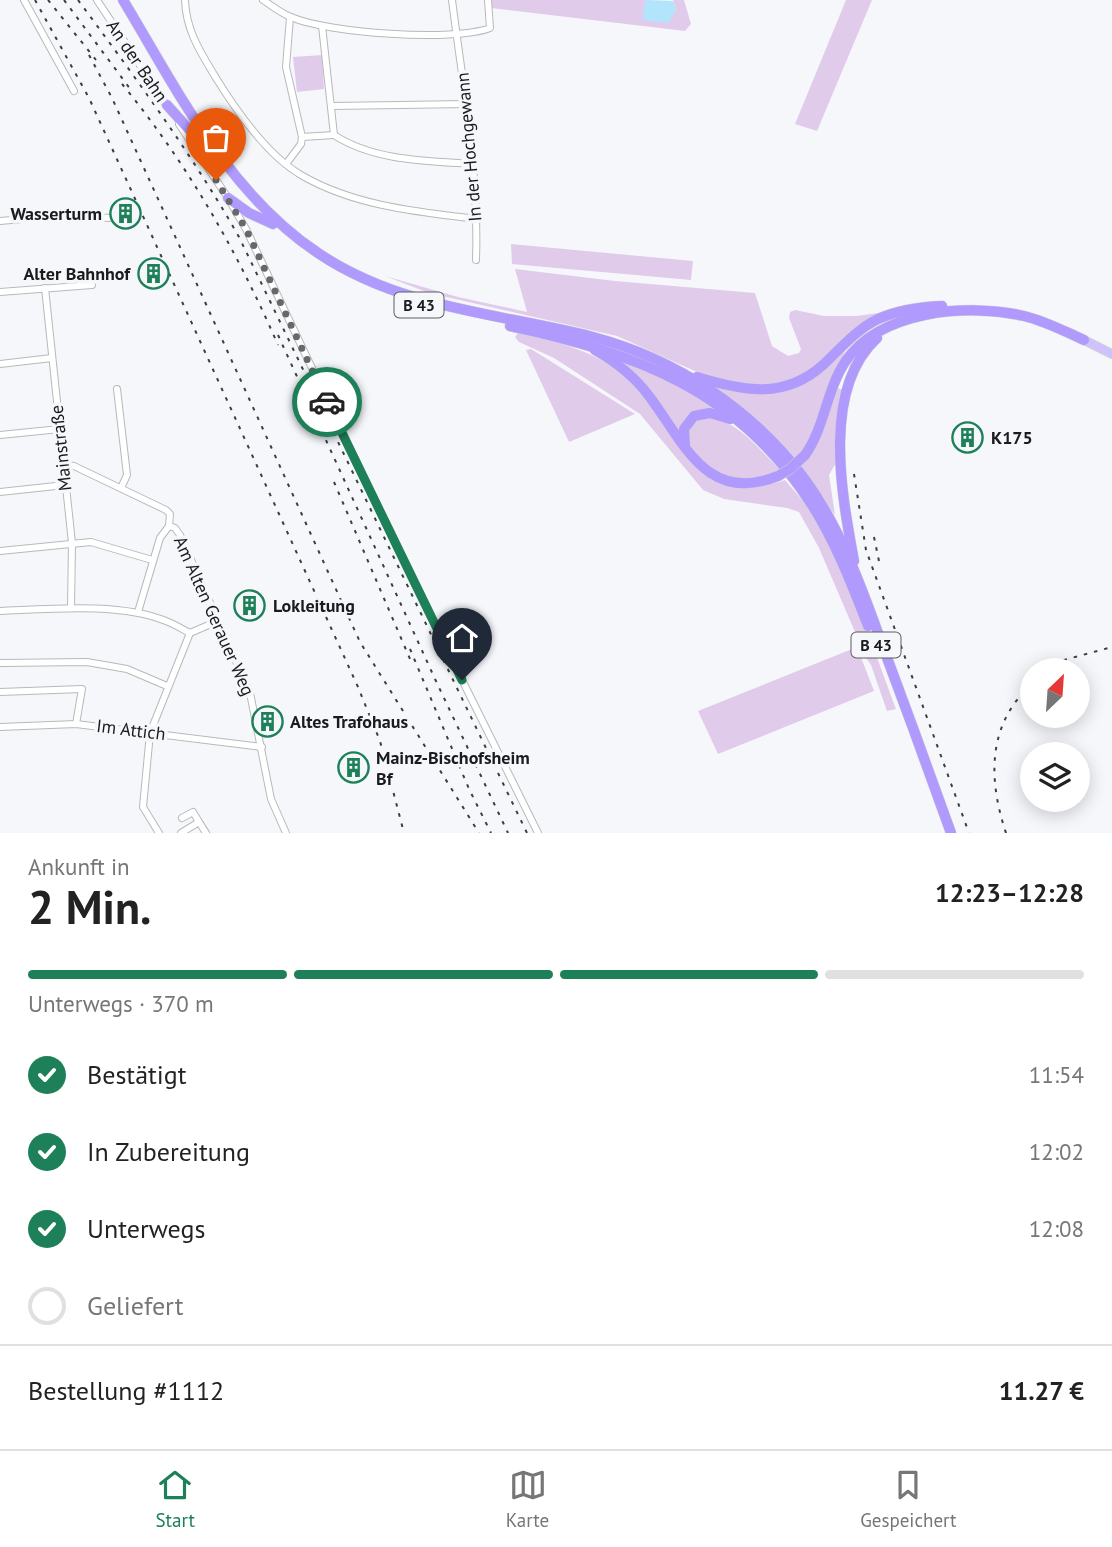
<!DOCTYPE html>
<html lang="de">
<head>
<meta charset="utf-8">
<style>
  :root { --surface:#fff; --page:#f2f2f2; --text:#222; --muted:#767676; --line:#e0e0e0; --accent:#1d8058 }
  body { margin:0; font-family:"PT Sans",sans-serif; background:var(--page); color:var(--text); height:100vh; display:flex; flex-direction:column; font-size:26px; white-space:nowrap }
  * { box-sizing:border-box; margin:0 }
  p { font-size:23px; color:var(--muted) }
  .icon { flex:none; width:38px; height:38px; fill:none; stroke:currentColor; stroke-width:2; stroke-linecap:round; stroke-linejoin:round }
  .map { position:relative; height:833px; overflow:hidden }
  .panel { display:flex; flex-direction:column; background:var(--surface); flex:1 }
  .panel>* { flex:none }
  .needle { width:46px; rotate:25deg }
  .controls { position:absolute; left:1020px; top:658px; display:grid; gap:14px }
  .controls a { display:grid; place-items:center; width:70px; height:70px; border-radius:50%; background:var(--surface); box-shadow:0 4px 18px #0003; font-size:35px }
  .pin { position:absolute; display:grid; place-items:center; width:60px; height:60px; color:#fff; margin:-72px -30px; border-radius:50% 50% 50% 0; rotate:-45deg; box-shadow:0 0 7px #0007 }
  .pin .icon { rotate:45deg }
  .courier { position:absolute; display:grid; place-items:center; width:70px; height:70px; margin:-35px; border:5px solid #1d8058; border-radius:50%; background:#fff; color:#222; box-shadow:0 2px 9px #0007 }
  .headline em { font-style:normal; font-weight:700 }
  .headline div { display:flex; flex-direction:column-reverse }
  .headline { display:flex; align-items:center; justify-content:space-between; height:119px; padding:0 28px }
  h1 { font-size:46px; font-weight:700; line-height:52px }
  .bar { display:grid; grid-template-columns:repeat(4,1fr); gap:10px 7px; align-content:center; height:84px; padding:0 28px }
  .bar i { height:9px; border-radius:5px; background:var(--line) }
  .bar .current { background:var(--accent) }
  .bar p { grid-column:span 4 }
  .line { display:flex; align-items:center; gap:18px; padding:0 28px; border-top:2px solid var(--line) }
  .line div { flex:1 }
  ol { padding:0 28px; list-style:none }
  li { display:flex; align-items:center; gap:21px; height:77px }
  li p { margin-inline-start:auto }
  li .icon { padding:7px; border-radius:50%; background:var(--accent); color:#fff; stroke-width:4 }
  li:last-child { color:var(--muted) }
  li i { width:38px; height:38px; border:4px solid var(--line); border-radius:50% }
  .dock { display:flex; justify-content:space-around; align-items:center; height:98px; border-top:2px solid var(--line); background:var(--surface); font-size:19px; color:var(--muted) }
  .dock a { display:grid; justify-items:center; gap:4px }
  .dock .current { color:var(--accent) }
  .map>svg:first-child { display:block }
  .green { fill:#e1cbeb }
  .water { fill:#b2e5fc }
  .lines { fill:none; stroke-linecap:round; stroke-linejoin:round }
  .minor-casing { stroke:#b7b9bc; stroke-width:8 }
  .major-casing { stroke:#d1d1d2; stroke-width:10 }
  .highway-casing { stroke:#d1d1d2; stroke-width:11 }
  .minor { stroke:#fff; stroke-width:6 }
  .major { stroke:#d0c2fe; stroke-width:8 }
  .highway { stroke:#b09afe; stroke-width:10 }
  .rail { stroke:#3d3e40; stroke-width:2; stroke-dasharray:3.5 7; stroke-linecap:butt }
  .highway-bridge-casing { stroke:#d1d1d2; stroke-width:11; stroke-linecap:butt }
  .highway-bridge { stroke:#b09afe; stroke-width:10 }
  .done { stroke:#67686a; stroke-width:7; stroke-dasharray:0 12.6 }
  .route { stroke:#1d8058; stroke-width:9 }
  .labels { text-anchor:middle; stroke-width:7; stroke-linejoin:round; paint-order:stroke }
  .shield { fill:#f6f7fb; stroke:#5c5d5f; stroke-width:2 }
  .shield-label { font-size:16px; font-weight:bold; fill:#1a1b1c }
  .street-label { font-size:18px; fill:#1a1b1c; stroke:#f6f7fb }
  .poi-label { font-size:18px; font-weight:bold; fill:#1a1b1c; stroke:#f6f7fb; text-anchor:start }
</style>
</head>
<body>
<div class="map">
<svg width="1112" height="833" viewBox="0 0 1112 833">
  <rect width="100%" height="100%" fill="#f6f7fb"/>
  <g class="green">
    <path d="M490,0h158l-4,3 32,7 -3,-10h11l7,24 -6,7 -194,-23z"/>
    <path d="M846,0h26l-55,131 -22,-7z"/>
    <path d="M322,55l2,34 -27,3 -4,-35z"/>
    <path d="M511,244l182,17 -2,19 -179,-16z"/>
    <path d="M515,269l100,12 140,12 17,53 16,10 11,-3 2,-4 -12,-31 1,-6 5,-2 29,6h32l30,-4 -90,69 -42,7 -46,-11 -91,-41 -188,-43 -44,-17 73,21 69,15z"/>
    <path d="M518,333c40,9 77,17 108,45 57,50 59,135 159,102 10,12 22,24 30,38 35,59 57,127 81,191l-9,2 -16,-46 -9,-13 -2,-17 -5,-3 -36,-84 -20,-36 -12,-4 -63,-9 -21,-9 -63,-76 -86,-56 -35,-16 -4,-5z"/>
    <path d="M531,349l104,65 -66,28 -43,-92z"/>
    <path d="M844,350l1,5c-13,32 -25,83 -52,105l-92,-80 26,10 24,4 24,-2z"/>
    <path d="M616,357l55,24 52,33 -21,-3 -22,22z"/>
    <path d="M837,388l7,2 -7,71 -8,14 6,40 -36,-45 20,-30z"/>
    <path d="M713,417c28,8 47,33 67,53 -18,13 -48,12 -67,1 -9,-5 -17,-16 -25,-23l1,-23 5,-5z"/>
    <path d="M857,647l17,44 -156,63 -20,-43z"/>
  </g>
  <path class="water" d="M648,0l25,1 3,9 -8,13 -25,-3 1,-17z"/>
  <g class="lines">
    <defs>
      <g id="minor">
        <path d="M24,0l50,91"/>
        <path d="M97,0l70,106"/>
        <path d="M185,0c1,31 16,53 31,78 21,34 51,77 85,97 53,31 117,37 176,44"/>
        <path d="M263,0c9,6 18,13 28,17 36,16 163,25 199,11l-2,-28"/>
        <path d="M452,0c11,87 27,172 24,260"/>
        <path d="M322,26l12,109"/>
        <path d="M331,106l137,-2"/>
        <path d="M179,124l49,74 18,31 167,352 125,252"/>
        <path d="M334,135c40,26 93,26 139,29"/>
        <path d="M302,137l32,-2"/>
        <path d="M286,164l15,-20 1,-7 -16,-70 4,-50"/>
        <path d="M0,221l45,-4 74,1"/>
        <path d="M45,288l27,255 -1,65"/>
        <path d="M0,292l92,-7"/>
        <path d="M0,364l52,-6"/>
        <path d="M117,389l10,86 -6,13"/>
        <path d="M0,435l60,-6"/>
        <path d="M64,465l10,1 92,44 4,4 -1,12"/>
        <path d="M0,492l65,-7"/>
        <path d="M169,526l6,2 5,7 70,158 21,106 15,34"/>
        <path d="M0,551l91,-9 61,18"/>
        <path d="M0,611c49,-2 120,-9 166,10 8,3 16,8 24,12"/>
        <path d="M138,612l22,-74 9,-12"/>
        <path d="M0,663l87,-1 40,7 40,17"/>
        <path d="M0,692l82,-3 -6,35"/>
        <path d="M0,727l76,-3 186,23"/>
        <path d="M182,818l11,-6 6,10"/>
        <path d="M159,833l-16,-26 7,-74 40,-100 28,-12"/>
        <path d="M181,833l18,-11 7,11"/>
      </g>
      <path id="major" d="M1084,340l28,14"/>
      <g id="highway">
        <path d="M123,0c55,91 104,192 195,253 83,56 181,60 275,84 83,22 159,72 211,141 39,53 60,117 82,177 22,59 44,119 65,178"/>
        <path d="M167,105l45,50"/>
        <path d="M228,198l21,15 24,11"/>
        <path d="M510,326c126,27 229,64 302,179 24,38 40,80 56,121"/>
        <path d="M595,350c21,12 40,27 54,46 35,46 57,109 129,80"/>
        <path d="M697,377c46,14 88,23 127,-13 17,-16 33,-35 54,-45 20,-9 42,-12 64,-13"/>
        <path d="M685,446l-1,-17 10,-13 16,-3 20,6"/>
        <path d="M805,455c20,-28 21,-64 40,-93 35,-52 123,-59 179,-46 21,5 40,15 60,24"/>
        <path d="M854,561c-12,-65 -33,-172 23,-223"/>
      </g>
    </defs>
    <use href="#minor" class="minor-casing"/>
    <use href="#major" class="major-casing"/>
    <use href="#highway" class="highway-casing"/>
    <use href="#minor" class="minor"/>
    <use href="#major" class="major"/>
    <use href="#highway" class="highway"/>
    <g class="rail">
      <path d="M35,0l54,98 269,589 22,54 24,92"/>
      <path d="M48,0l48,60"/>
      <path d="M64,0l67,90"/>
      <path d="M78,0c57,77 114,154 161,237l288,596"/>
      <path d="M89,55l23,43 248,544 119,191"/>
      <path d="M122,84c65,79 115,167 156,261"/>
      <path d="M278,335l157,344 73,154"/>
      <path d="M854,474l12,76 103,283"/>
      <path d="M334,482l76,177"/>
      <path d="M874,537l6,29"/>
      <path d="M410,649l59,140 22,44"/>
      <path d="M1045,670l19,-10 48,-13"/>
      <path d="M1006,833c-18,-54 -19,-109 26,-149"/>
    </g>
    <defs>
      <path id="highway-bridge" d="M778,476l12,-7 15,-14"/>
    </defs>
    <use href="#highway-bridge" class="highway-bridge-casing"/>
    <use href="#highway-bridge" class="highway-bridge"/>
  </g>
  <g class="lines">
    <path class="done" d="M216,180l30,49 81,173"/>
    <path class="route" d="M327,402l135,278"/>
  </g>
  <defs>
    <symbol id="building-ring" viewBox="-11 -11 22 22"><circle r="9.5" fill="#f6f7fb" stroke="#1d8058" stroke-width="1.5"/><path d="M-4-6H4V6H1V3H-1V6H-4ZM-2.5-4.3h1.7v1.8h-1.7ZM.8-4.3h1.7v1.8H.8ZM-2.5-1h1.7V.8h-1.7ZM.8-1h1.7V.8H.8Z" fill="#1d8058"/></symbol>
  </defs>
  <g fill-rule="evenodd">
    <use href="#building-ring" x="108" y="196" width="35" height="35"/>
    <use href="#building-ring" x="136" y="256" width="35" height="35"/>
    <use href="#building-ring" x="950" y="420" width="35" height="35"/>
    <use href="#building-ring" x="232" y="588" width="35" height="35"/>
    <use href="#building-ring" x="250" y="704" width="35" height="35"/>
    <use href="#building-ring" x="336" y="750" width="35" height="35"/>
  </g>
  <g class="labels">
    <g class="shield">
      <rect x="394.5" y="292.5" width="49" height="25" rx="5"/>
      <rect x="851.5" y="632.5" width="49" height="25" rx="5"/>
    </g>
    <g class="shield-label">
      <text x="419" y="311">B 43</text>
      <text x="876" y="651">B 43</text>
    </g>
    <g class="street-label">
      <text transform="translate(137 61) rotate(56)" y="6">An der Bahn</text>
      <text transform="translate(469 147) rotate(-95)" y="6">In der Hochgewann</text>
      <text transform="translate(61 448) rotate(-96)" y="6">Mainstraße</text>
      <text transform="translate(214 616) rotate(66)" y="6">Am Alten Gerauer Weg</text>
      <text transform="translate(131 730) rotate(7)" y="6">Im Attich</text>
    </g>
    <g class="poi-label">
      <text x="102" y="220" text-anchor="end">Wasserturm</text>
      <text x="130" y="280" text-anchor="end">Alter Bahnhof</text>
      <text x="991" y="444">K175</text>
      <text x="273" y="612">Lokleitung</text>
      <text x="290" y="728">Altes Trafohaus</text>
      <text x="376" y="764">Mainz-Bischofsheim<tspan x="376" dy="21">Bf</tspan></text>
    </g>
  </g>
</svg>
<div class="controls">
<a><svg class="needle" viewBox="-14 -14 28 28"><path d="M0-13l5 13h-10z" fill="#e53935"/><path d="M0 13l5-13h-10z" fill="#767676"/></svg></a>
<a><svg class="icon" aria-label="layers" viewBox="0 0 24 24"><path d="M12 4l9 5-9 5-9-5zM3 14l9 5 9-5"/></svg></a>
</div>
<div class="pin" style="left:216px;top:180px;background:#ea580c"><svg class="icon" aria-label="bag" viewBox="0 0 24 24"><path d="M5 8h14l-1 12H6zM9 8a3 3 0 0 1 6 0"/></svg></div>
<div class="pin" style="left:462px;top:680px;background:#1f2937"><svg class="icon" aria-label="home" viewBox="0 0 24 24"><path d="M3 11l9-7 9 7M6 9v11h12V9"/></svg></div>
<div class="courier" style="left:327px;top:402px"><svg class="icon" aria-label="car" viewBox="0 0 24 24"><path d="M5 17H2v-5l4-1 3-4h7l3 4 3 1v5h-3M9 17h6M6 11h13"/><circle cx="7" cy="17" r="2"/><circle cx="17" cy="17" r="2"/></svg></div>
</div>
<section class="panel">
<div class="headline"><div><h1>2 Min.</h1><p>Ankunft in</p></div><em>12:23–12:28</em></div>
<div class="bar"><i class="current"></i><i class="current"></i><i class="current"></i><i></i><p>Unterwegs · 370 m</p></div>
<ol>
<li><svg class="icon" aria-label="check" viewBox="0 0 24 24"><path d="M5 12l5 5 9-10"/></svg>Bestätigt<p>11:54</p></li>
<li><svg class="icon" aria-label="check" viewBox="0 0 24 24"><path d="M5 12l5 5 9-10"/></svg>In Zubereitung<p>12:02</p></li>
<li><svg class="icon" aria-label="check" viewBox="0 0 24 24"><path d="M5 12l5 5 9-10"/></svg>Unterwegs<p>12:08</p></li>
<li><i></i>Geliefert</li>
</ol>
<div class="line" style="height:91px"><div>Bestellung #1112</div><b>11.27 €</b></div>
</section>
<nav class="dock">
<a class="current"><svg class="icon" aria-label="home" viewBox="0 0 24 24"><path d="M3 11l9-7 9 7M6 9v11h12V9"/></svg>Start</a>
<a><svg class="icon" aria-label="map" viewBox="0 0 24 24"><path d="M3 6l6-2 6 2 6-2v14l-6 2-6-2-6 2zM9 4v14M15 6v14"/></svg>Karte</a>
<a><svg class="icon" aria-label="saved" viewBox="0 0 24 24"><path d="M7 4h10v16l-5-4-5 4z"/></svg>Gespeichert</a>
</nav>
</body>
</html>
